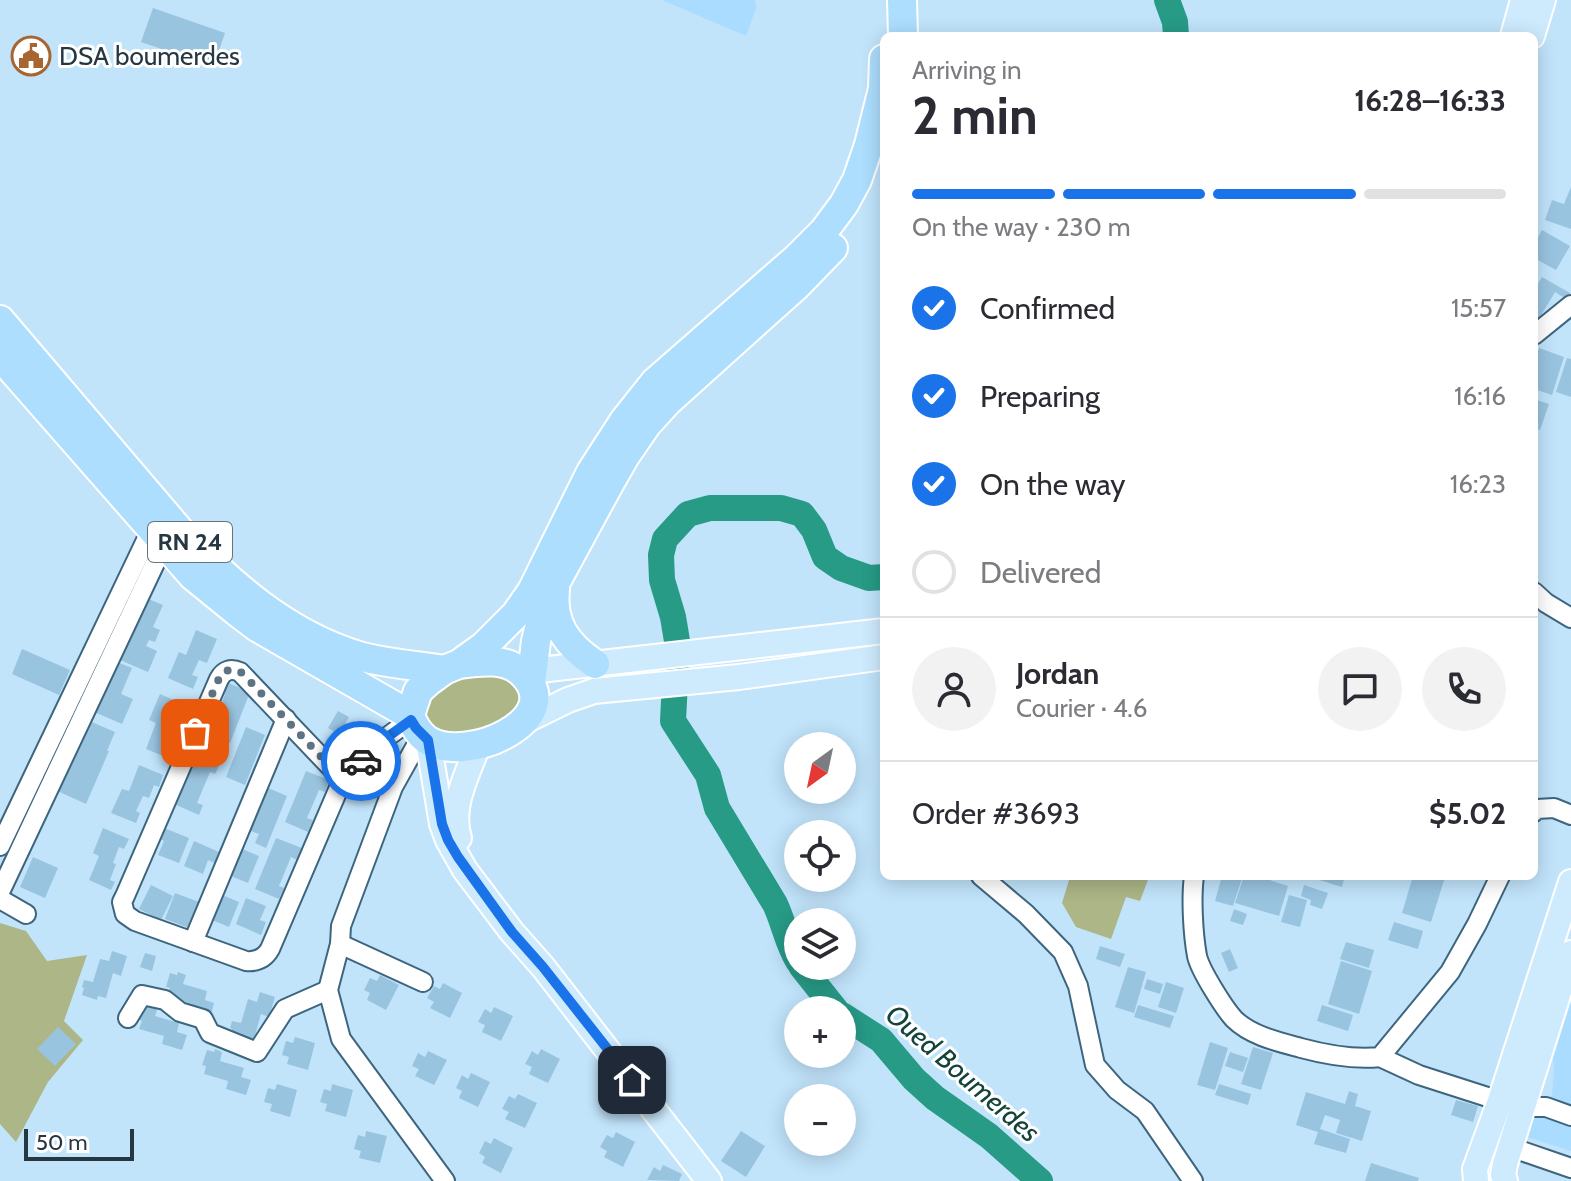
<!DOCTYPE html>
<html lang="en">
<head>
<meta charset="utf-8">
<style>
  :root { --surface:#fff; --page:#f2f2f3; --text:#2b2b33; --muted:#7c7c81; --line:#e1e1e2; --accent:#1a73e8 }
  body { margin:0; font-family:Cabin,sans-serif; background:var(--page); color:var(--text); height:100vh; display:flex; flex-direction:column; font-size:30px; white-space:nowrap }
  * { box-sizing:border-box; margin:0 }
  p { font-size:26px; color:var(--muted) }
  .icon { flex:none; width:44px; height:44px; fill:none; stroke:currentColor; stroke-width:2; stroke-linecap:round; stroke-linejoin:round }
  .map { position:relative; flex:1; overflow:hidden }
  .side { position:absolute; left:880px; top:32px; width:658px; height:848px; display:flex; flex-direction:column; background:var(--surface); border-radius:12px; box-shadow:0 4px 20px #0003 }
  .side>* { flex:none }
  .needle { width:52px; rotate:213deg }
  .tools { position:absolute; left:784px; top:732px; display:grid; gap:16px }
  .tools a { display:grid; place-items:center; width:72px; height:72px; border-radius:50%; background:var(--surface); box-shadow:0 4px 20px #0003; font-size:40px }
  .scale { position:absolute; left:24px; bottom:20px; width:110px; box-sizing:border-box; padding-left:8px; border:4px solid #263742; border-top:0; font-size:22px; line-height:28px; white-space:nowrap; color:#263742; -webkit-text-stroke:6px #fff; paint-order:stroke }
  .pin { position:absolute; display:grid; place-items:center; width:68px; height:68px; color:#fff; margin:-34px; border-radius:16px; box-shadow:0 4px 12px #0006 }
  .courier { position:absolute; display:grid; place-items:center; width:80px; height:80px; margin:-40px; border:6px solid #1a73e8; border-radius:50%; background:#fff; color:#222; box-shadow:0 2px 10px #0007 }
  .headline em { font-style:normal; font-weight:700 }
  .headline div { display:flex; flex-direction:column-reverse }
  .headline { display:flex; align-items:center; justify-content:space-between; height:136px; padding:0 32px }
  h1 { font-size:52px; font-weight:700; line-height:60px }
  .bar { display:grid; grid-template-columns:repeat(4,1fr); gap:12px 8px; align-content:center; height:96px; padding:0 32px }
  .bar i { height:10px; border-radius:6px; background:var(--line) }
  .bar .on { background:var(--accent) }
  .bar p { grid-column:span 4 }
  .line { display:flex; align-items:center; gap:20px; padding:0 32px; border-top:2px solid var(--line) }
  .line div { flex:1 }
  .round { display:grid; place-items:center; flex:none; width:84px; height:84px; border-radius:42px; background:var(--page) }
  ol { padding:0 32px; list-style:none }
  li { display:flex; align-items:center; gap:24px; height:88px }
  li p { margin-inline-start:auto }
  li .icon { padding:8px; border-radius:50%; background:var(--accent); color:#fff; stroke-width:4 }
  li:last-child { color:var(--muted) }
  li i { width:44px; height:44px; border:4px solid var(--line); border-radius:50% }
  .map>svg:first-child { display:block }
  .built { fill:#a9dcfe }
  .green { fill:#acb687 }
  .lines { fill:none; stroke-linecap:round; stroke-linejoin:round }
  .river { stroke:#279b86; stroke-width:26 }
  .building { fill:#99c4e0 }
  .minor-casing { stroke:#3e657e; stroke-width:22 }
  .major-casing { stroke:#fff; stroke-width:28 }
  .highway-casing { stroke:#fff; stroke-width:32 }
  .minor { stroke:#fff; stroke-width:18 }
  .major { stroke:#ceebfe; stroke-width:24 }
  .highway { stroke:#addefe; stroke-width:28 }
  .done { stroke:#5c7483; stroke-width:8; stroke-dasharray:0 14.4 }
  .route { stroke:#1a73e8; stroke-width:10 }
  .labels { text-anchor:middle; stroke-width:6; stroke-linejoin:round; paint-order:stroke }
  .shield { fill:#fff; stroke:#67737b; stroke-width:2 }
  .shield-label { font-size:24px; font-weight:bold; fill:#263742 }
  .poi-label { font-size:26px; fill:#263742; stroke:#fff; text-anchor:start }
  .water-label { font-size:28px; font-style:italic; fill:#134339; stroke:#fff }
</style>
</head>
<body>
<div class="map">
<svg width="1571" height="1181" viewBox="0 0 1571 1181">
  <rect width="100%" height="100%" fill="#c1e4fb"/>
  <g class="built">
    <path d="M662,0h93l1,8 -10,28z"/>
    <path d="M1571,1003v148l-47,-15 6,-19h12l10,-23 2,-24 -1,-13z"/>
  </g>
  <g class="green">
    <path d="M490,673l26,9 5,18c-3,5 -6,13 -11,16 -20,16 -50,21 -75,17l-12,-16c1,-7 2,-14 6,-19 13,-16 42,-21 61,-25z"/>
    <path d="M1068,876h78l3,1 -9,24 -14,-4 -15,42 -35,-12 -14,-24 8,-26z"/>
    <path d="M0,923l26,8 21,30 40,-6 -23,66 19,19 -35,42 -32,60 -16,-18z"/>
  </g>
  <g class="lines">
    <g class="river">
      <path d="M1167,0l8,22 1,14"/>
      <path d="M798,961c-11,-18 -14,-38 -23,-57l-58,-96 -9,-33 -35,-54 4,-80 -4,-24 -11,-37 -1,-25 4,-16 23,-25 22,-6h71l21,6 12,16 11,27 16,11 28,10 15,-1"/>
      <path d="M801,966l35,44"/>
      <path d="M842,1015l39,25 33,39 21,19 54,38 51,45"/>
    </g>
  </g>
  <g class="building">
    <path d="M153,8l72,25 -9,26 -5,7 -70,-24z"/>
    <path d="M1571,187v42l-26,-9 7,-20 12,4z"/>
    <path d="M1542,230l28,16 -14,24 -22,-12v-14z"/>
    <path d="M1542,277l28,16 -4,6 -11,-7 -21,35v-37z"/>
    <path d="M1539,348l25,9 -12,38 -18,-6v-24z"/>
    <path d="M1567,358l4,1v38l-15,-5z"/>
    <path d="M1534,399l15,5 -9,26 -6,-2z"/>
    <path d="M146,598l17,7 -10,22 7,3 -5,12 -6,-2 -3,6 11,5 -9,21 -28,-12z"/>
    <path d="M196,630l21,9 -10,24 -8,-3 -7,15 6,2 -5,12 -25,-11 11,-26 7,3z"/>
    <path d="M22,649l48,21 -11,25 -47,-21z"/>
    <path d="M112,660l20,8 -11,26 12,5 -11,25 -30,-13z"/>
    <path d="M226,682l24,10 -20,51 -26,-10 5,-12 6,2 10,-29 -4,-1z"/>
    <path d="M160,694l25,11 -4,10 -5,-1 -6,14 7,3 -5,13 4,2 -5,13 -25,-10 10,-26 -7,-3z"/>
    <path d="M338,711l11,6 -10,17 -11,-6z"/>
    <path d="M87,720l28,12 -8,19h2l-23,53 -31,-14z"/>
    <path d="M246,727l19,8 -20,50 -19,-8z"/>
    <path d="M337,742l14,9 -8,10 -13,-8z"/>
    <path d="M195,754l25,10 -5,10 -5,-2 -13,31 6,2 -4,10 -25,-11z"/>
    <path d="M139,765l24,10 -4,12 -5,-2 -5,13 -6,-2 -7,15 4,2 -4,10 -25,-10 11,-24 7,2z"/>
    <path d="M306,771l23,9 -4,12 -6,-2 -12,28 6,2 -5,12 -23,-10z"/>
    <path d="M266,787l21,9 -21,52 -11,-5 4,-9 -11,-4z"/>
    <path d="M103,828l26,11 -5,10 -5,-2 -6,16 3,1 -6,16 5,2 -4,8 -22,-10 10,-24 -6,-3z"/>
    <path d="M164,828l25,10 -10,25 -21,-8 6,-14 -4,-2z"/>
    <path d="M276,838l26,10 -5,12 -6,-3 -12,29 5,2 -5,11 -24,-10z"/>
    <path d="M194,841l25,11 -4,11 -7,-3 -5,14 -19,-8z"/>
    <path d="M240,848l19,8 -11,27 -20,-8z"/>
    <path d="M33,857l25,11 -13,30 -25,-11z"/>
    <path d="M1222,876l20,2 -9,28 -18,-5z"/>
    <path d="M1244,876h13l31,10 -9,30 -44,-13z"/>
    <path d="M1314,876h31l-3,11 -29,-9z"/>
    <path d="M1413,876l32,1 -14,45 -29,-9z"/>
    <path d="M151,885l22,11 -12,24 -22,-11z"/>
    <path d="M1304,885l24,8 -6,16 -12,-4 1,-5 -10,-4z"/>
    <path d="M175,893l24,9 -10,26 -24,-9z"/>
    <path d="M220,894l19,8 -10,25 -24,-10z"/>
    <path d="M1289,895l18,5 -7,27 -19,-5z"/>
    <path d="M246,898l20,8 -6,14 6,2 -5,13 -25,-11z"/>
    <path d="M1234,909l13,5 -4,11 -13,-4z"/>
    <path d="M1394,922l29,9 -5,18 -30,-9z"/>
    <path d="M1346,942l28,8 -5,18 -29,-9z"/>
    <path d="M1100,946l25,8 -5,13 -24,-8z"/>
    <path d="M1230,949l8,19 -9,4 -8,-19z"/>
    <path d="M112,951l15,5 -6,20 -8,-3 -7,25 -8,-2 -1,4 -15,-5 2,-7 -2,-1 2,-7 9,2 7,-23 9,2z"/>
    <path d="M145,953l11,3 -4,15 -12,-4z"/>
    <path d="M1341,961l31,10 -13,43 -31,-10z"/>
    <path d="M1128,967l18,5 -12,41 -19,-6z"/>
    <path d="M178,972l8,3 -3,9 24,7 -2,9 9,3 -4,15 -20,-6 2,-8 -25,-8 3,-8 -4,-1 4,-14 7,2z"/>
    <path d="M380,975l19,10 -13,25 -19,-10 3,-7 -6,-3 6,-12 7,3z"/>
    <path d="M1147,979l16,5 -3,10 -16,-5z"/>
    <path d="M1166,982l18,6 -8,25 -18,-6z"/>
    <path d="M443,983l19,10 -12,25 -20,-10 4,-6 -7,-4 7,-12 6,3z"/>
    <path d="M260,992l15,5 -6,20 -8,-3 -7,25 -8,-2 -1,4 -15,-5 2,-7 -2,-1 2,-7 9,2 7,-24 9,3z"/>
    <path d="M150,1004l8,3 -3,9 24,7 -2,9 10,3 -5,15 -20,-6 2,-8 -25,-7 3,-8 -4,-2 5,-14 7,2z"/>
    <path d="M1138,1005l36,11 -4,12 -36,-11z"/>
    <path d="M1322,1005l31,10 -5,16 -31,-10z"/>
    <path d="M494,1007l19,9 -12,25 -19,-9 3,-7 -7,-3 7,-13 6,4z"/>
    <path d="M58,1027l18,17 -21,22 -18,-17z"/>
    <path d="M295,1037l20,6 -7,27 -21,-6 2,-7 -7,-2 4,-14 7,2z"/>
    <path d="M1210,1042l18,6 -13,42 -18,-5z"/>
    <path d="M1253,1047l20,6 -12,37 -20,-6z"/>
    <path d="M215,1049l7,3 -2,9 24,7 -3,9 10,3 -5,15 -20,-6 2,-8 -24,-7 2,-8 -4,-1 5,-15 7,2z"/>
    <path d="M541,1049l19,10 -12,24 -19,-9 3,-7 -7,-3 7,-13 6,4z"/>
    <path d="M428,1051l19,9 -13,25 -19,-9 4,-7 -7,-3 6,-13 7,4z"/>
    <path d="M1230,1052l18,6 -5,14 -18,-6z"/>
    <path d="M471,1073l19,9 -12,25 -19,-9 3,-7 -6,-3 6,-13 6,4z"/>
    <path d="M277,1084l20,6 -7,27 -20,-6 2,-7 -8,-2 4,-14 7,2z"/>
    <path d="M332,1084l21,6 -7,27 -21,-6 2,-7 -7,-2 4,-13 7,2z"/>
    <path d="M1219,1084l32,10 -3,11 -33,-10z"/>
    <path d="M1349,1091l9,3 -3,12 16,5 -9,30 -26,-8 4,-13 -15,-5 -5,14 30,10 -4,14 -32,-9 4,-12 -22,-7 10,-33 39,12z"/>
    <path d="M518,1094l19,9 -12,25 -20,-9 4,-7 -7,-3 7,-13 6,3z"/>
    <path d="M1456,1100l22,6 -5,16 -22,-7z"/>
    <path d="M366,1131l21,5 -7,27 -21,-5 2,-7 -7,-2 4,-14 7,2z"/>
    <path d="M741,1131l24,15 -19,31 -25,-16z"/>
    <path d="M616,1132l19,10 -12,25 -19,-10 3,-6 -7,-4 7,-12 6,3z"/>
    <path d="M494,1138l19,10 -12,25 -19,-10 3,-6 -6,-4 6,-12 6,3z"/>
    <path d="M1371,1163l48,15 -1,3h-53z"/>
    <path d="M663,1165l19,9 -3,7 -32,-1 7,-13 6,4z"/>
  </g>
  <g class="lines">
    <defs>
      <g id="minor">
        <path d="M1534,335l37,-30"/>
        <path d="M1534,592l12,11 25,15"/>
        <path d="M422,735l-29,52 -52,139 -1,18 -12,46 13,49 104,142"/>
        <path d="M344,781l-104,-109c-9,-4 -16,-2 -21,7l-94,217 -3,6 3,12 10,7 111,40c11,1 19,-3 24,-12l68,-159c21,-33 42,-49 73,-70"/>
        <path d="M1534,812l3,-3 17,-1 17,7"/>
        <path d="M0,846l151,-316"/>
        <path d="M981,876l45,38 37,38 15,34 17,79 22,25 28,21 48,70"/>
        <path d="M1194,876c-3,22 -1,58 3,80 3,14 27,52 37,63 17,17 45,23 67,29 26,7 52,12 79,9l70,-85 27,-48 23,-48"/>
        <path d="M0,892l164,-348"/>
        <path d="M0,899l26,15"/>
        <path d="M193,942l93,-223"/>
        <path d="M340,944l83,38"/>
        <path d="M128,1018l14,-23 23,5 15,12 23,7 7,14 47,19 28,-43 43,-19"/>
        <path d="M1380,1057l39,18 81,26 22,6h24l25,9"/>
        <path d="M1510,1147l61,21"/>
      </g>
      <g id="major">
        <path d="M1513,36l10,-36"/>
        <path d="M1532,36l11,-36"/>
        <path d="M522,672l362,-41"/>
        <path d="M521,723l47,-23 26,-9 145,-14 145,-20"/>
        <path d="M428,740l14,84 6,16 17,30 47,62 31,35 166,214"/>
        <path d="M459,838c-10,-32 9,-64 19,-93"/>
        <path d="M1476,1181l-1,-12 25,-68 71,-219"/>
        <path d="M1505,1181l-2,-6 2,-11 66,-211"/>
      </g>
      <g id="highway">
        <path d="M902,0l1,36"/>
        <path d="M0,320l179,210c51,54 107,104 180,126 28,8 57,9 85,14"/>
        <path d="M0,356l193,220 43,35 21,16 153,88"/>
        <path d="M555,589c-4,35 12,56 40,75"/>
        <path d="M459,664c22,-3 49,-7 65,11 43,45 -58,90 -97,65 -8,-6 -14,-16 -17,-25l8,-24 11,-10 15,-11 15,-6 25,-18 32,-32 16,-23 59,-119 33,-51 31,-39 142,-124 27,-27 20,-27 13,-24 12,-35 14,-56 1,-30"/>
        <path d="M531,683l5,-42 10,-41 63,-116 16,-28 22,-32 21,-23 128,-115 37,-38"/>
      </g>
    </defs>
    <use href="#minor" class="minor-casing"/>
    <use href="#major" class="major-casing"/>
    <use href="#highway" class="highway-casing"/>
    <use href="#minor" class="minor"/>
    <use href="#major" class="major"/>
    <use href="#highway" class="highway"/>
  </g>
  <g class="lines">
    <path class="done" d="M195,733l26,-59c8,-6 16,-6 23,1l100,106 17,-20"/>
    <path class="route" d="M361,761l14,-15 36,-26 5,8 12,12 14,84 6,16 10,17 54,75 31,35 89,113"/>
  </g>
  <defs>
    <symbol id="civic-ring" viewBox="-11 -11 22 22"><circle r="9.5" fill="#fff" stroke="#a76631" stroke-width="1.5"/><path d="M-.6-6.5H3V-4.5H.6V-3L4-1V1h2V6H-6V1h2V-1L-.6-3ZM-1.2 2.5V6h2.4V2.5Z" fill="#a76631"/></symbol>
  </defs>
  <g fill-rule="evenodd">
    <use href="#civic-ring" x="9" y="34" width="44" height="44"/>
  </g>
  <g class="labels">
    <rect class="shield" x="148" y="522" width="84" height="40" rx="6"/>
    <g class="shield-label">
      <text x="190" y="550">RN 24</text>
    </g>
    <g class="poi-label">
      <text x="59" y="65">DSA boumerdes</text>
    </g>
    <g class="water-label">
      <text transform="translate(963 1073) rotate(41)" y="10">Oued Boumerdes</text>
    </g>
  </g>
</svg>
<div class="tools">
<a><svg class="needle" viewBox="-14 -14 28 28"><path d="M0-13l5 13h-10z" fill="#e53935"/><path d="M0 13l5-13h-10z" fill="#7c7c81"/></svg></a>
<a><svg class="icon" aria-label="locate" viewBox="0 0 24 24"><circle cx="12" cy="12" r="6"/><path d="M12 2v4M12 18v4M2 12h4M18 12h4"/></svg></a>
<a><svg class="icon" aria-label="layers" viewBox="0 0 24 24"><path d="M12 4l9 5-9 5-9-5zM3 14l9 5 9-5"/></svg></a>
<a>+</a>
<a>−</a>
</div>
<div class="scale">50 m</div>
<div class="pin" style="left:195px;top:733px;background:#ea580c"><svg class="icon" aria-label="bag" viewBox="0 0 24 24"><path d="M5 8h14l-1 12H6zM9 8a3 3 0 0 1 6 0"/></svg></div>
<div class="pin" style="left:632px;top:1080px;background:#1f2937"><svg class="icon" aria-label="home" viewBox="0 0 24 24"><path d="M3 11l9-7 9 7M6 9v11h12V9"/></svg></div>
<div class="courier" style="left:361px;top:761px"><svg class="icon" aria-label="car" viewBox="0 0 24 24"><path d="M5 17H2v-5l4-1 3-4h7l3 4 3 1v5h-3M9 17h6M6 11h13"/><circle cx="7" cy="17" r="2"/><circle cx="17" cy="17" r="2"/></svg></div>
<section class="side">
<div class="headline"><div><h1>2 min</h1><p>Arriving in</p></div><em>16:28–16:33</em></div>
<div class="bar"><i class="on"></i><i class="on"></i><i class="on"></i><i></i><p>On the way · 230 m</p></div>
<ol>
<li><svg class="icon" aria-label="check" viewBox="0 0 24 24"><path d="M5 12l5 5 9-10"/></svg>Confirmed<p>15:57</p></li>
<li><svg class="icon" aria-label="check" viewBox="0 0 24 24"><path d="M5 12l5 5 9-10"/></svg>Preparing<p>16:16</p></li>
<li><svg class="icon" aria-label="check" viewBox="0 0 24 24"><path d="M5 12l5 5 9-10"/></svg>On the way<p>16:23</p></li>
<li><i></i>Delivered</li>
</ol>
<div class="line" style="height:144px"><a class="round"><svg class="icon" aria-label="person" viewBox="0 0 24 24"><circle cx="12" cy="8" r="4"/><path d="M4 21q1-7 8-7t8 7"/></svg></a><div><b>Jordan</b><p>Courier · 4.6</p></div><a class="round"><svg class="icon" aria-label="chat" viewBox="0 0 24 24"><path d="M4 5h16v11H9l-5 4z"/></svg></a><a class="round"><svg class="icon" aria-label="phone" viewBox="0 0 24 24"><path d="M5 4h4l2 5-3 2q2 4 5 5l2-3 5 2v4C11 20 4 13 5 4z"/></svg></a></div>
<div class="line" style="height:104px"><div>Order #3693</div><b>$5.02</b></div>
</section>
</div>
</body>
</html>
